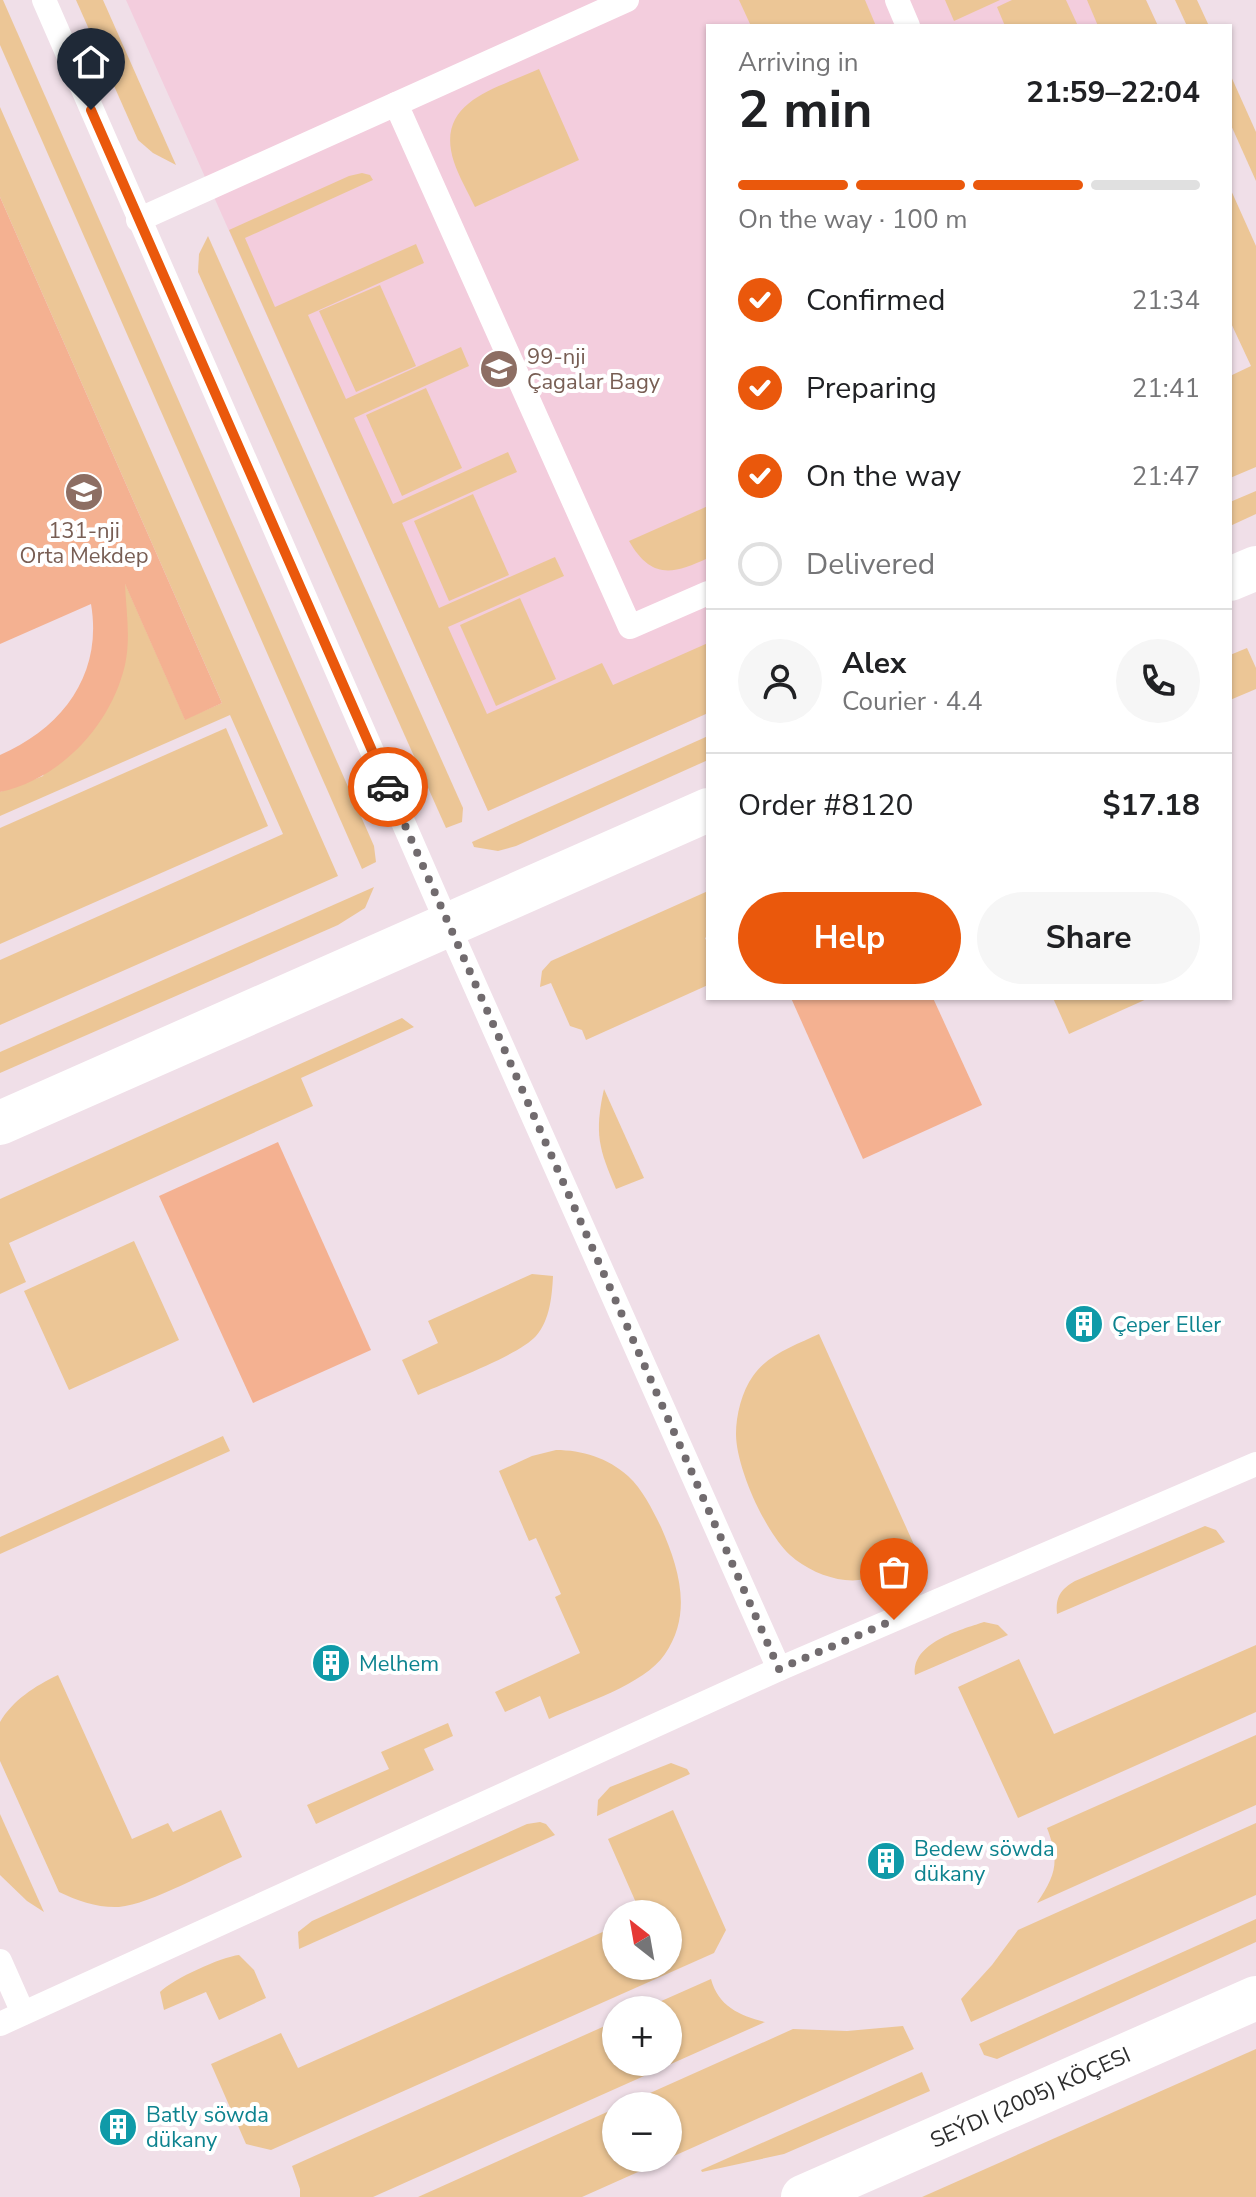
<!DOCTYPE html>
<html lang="en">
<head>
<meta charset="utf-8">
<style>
  :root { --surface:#fff; --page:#f6f6f6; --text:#202124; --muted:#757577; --line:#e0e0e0; --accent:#ea580c }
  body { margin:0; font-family:"Nunito Sans",sans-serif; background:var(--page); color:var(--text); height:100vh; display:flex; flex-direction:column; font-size:30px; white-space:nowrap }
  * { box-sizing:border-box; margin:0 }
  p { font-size:26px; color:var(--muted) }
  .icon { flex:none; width:44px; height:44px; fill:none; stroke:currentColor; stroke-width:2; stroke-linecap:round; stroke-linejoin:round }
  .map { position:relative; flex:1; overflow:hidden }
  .details { position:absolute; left:706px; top:24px; width:526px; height:976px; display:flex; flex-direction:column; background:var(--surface); border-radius:0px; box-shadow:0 2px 6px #0004 }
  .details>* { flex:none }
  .needle { width:52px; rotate:329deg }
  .fabs { position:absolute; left:602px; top:1900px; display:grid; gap:16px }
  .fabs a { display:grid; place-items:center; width:80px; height:80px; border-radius:50%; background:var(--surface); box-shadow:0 2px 6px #0004; font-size:40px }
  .pin { position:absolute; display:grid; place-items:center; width:68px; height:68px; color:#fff; margin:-82px -34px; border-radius:50% 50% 50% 0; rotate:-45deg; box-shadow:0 0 8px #0007 }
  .pin .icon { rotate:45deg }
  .courier { position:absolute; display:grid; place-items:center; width:80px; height:80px; margin:-40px; border:6px solid #ea580c; border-radius:50%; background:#fff; color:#222; box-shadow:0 2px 10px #0007 }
  .headline em { font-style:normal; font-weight:700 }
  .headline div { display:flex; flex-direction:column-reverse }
  .headline { display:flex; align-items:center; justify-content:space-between; height:136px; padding:0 32px }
  h1 { font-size:52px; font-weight:700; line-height:60px }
  .bar { display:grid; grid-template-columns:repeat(4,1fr); gap:12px 8px; align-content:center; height:96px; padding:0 32px }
  .bar i { height:10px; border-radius:6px; background:var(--line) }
  .bar .current { background:var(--accent) }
  .bar p { grid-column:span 4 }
  .line { display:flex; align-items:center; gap:20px; padding:0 32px; border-top:2px solid var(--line) }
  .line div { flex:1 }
  .round { display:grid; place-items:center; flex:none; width:84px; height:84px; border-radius:42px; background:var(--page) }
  ol { padding:0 32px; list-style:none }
  li { display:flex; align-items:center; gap:24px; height:88px }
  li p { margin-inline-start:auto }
  li .icon { padding:8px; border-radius:50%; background:var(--accent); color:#fff; stroke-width:4 }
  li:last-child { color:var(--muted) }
  li i { width:44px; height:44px; border:4px solid var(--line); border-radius:50% }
  .cta { display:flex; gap:16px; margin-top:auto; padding:16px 32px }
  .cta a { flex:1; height:92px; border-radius:48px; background:var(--accent); color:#fff; font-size:32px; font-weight:700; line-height:92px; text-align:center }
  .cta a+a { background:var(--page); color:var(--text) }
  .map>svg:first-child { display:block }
  .education { fill:#f3cddd }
  .green { fill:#ecc696 }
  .pitch { fill:#f4b191 }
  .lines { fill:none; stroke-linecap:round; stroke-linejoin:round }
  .service { stroke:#fff; stroke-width:24 }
  .minor { stroke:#fff; stroke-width:44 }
  .tertiary { stroke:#fff; stroke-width:44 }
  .done { stroke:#716b6e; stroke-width:8; stroke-dasharray:0 14.4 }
  .route { stroke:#ea580c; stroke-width:10 }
  .labels { text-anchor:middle; stroke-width:8; stroke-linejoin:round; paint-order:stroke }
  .education-label { font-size:22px; fill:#785e54; stroke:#fff; text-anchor:start }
  .culture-label { font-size:22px; fill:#0d838f; stroke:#fff; text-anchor:start }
  .street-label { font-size:22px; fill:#2d2d2d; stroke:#fff }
</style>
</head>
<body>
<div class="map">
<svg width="1256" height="2197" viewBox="0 0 1256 2197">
  <rect width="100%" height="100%" fill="#f0dfe8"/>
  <path class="education" d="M126,0h1020l12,26h-450v687l-220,98z"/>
  <g class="green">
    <path d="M0,0h3l371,846 2,16 -14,7 -362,-824z"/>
    <path d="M76,0h27l73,165 -23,-12 -15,-13z"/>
    <path d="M739,0h126l11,26h-125z"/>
    <path d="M945,0h55l-46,21z"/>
    <path d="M1012,0h54l12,26h-73l-8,-19z"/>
    <path d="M1087,0h59l12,26h-60z"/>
    <path d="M1175,0h22l12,26h-22z"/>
    <path d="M539,69l40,91 -104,47c-7,-15 -16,-30 -21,-45 -20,-61 42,-73 85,-93z"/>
    <path d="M1230,74l26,58v49l-26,-58z"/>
    <path d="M0,107l338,769 -338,149v-65l283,-126 -53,-119 -230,101v-24l43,-16 81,-195 61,138 37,-16 -222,-506z"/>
    <path d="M362,173l8,2 3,5 -128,58 30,69 141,-63 8,19 -116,52 38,84 115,-52 8,19 -115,52 39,86 115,-52 9,20 -115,51 37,85 116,-51 9,19 -116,51 39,87 115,-51 11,22 95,-42v70l-220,98 -259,-581 120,-54z"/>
    <path d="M1230,188l26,58v221l-26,11v-102l21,-10 -21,-45z"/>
    <path d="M208,236l255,572 -1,14 -16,6 -248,-556 1,-18z"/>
    <path d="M380,285l36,81 -60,26 -37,-81z"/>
    <path d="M426,388l36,80 -60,28 -36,-81z"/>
    <path d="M1256,491v23l-26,12v-24z"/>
    <path d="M473,494l36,81 -60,26 -35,-80z"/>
    <path d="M708,506v52c-36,17 -57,21 -79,-17z"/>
    <path d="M520,598l36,81 -60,27 -36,-81z"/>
    <path d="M1247,648l9,20v21l-26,11v-45z"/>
    <path d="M226,728l42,98 -268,118v-116z"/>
    <path d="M708,736v24l-192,86 -18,5 -24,-4 -2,-5z"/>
    <path d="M374,887l-9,21 -27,17 -338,148v-21z"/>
    <path d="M708,891v45l-3,2 3,6v41l-122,55 -4,-10 -12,-4 -19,-43 -11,4 2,-16 9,-10z"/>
    <path d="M1053,998h96l-80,36z"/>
    <path d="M402,1018l12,9 -113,51 12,28 -304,137 17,39 -26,12v-95z"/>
    <path d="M604,1089l40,89 -28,11c-17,-40 -22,-55 -12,-100z"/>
    <path d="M134,1241l45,99 -110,50 -45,-99z"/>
    <path d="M532,1274l21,2c-1,20 -3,44 -17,60 -18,20 -90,46 -118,59l-16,-35 36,-17 -10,-22z"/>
    <path d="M819,1334l101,224c-24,11 -48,25 -75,22 -19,-2 -41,-12 -55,-25 -25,-23 -54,-88 -54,-121 0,-19 6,-43 17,-58 15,-22 43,-31 66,-42z"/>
    <path d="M223,1436l7,15 -230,103v-17z"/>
    <path d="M556,1450c26,0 52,8 72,26 15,14 24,33 33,51 18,41 32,86 4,127 -21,31 -82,49 -116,65l-9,-23 -35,16 -10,-20 85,-39 -25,-56 6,-3 -25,-56 -7,3 -30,-70 33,-15z"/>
    <path d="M1205,1526l11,4 9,12 -168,72c-2,-17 4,-25 18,-33z"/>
    <path d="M984,1622l14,3 10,10 -93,40c-4,-32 45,-45 69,-53z"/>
    <path d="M1256,1645v67l-238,106 -60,-131 61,-28 35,75z"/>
    <path d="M58,1675l74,164 36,-16 5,9 48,-22 21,47c-31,13 -91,47 -123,50 -21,1 -41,-6 -60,-15l-59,-131v-39c13,-22 35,-36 58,-47z"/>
    <path d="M448,1723l5,13 -29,13 10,21 -118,54 -9,-19 82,-36 -8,-17z"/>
    <path d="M1256,1735v70l-219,98c19,-29 23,-41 10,-75z"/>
    <path d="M671,1763l16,6 3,5 -93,42 1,-16 12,-13z"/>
    <path d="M673,1810l53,120 -12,23 -443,197 -25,-6 -35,-80 70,-31 17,35 318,-142v40h52v-52h-27l-33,-75z"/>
    <path d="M0,1814l44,98 -17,-11 -27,-26z"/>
    <path d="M540,1822l6,2 9,11 -256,114 -1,-17 14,-11 215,-97z"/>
    <path d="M1256,1823v72l-285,127 -10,-23 31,-34 26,-35z"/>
    <path d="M1256,1919v23l-259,117 -13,-4 -5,-11z"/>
    <path d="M239,1955l15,15 12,28 -47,22 -13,-28 -42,18 -4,-18c13,-13 61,-35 79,-37z"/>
    <path d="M711,1979c7,27 29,37 54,43l-392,175h-73v-8l-8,-23 324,-145v41h52v-52h-27z"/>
    <path d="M903,2026l11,23 -332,148h-164l198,-89v50h52v-52h-47l172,-77 54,2z"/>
    <path d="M1256,2049v148h-334z"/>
    <path d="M922,2072l8,19 -146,63 -82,18 -1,-2z"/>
  </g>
  <g class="pitch">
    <path d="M0,197l222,506 -37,17 -60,-136c1,27 6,53 0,81 -14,60 -64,114 -125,127v-37c63,-27 103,-81 91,-151l-91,40z"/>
    <path d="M791,998h142l49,107 -119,54z"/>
    <path d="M278,1142l93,208 -118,53 -94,-207z"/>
  </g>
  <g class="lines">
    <g class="service">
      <path d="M44,0l404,925 331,744"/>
      <path d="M627,0l-231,104 234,523 78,-34"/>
      <path d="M897,0l11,26"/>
      <path d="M138,220l258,-116"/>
      <path d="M0,1961l23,52"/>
      <path d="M0,2024l779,-355 477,-205"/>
    </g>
    <g class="minor">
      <path d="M1230,579l26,-11"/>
      <path d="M0,1123l708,-313"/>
    </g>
    <path class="tertiary" d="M803,2197l453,-199"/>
  </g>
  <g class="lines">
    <path class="done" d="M388,787l391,882 115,-49"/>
    <path class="route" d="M91,110l297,677"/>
  </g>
  <defs>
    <symbol id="school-disc" viewBox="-11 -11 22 22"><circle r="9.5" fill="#8d6e63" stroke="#fff"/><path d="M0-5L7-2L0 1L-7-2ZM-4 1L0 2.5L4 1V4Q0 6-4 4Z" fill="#fff"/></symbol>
    <symbol id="building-disc" viewBox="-11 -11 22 22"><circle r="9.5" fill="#0f9aa8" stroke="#fff"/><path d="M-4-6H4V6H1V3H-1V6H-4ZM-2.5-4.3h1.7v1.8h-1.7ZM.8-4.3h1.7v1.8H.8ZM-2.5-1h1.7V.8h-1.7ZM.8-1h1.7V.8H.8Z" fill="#fff"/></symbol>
  </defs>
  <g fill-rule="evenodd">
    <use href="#school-disc" x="477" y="347" width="44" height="44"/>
    <use href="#school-disc" x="62" y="470" width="44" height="44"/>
    <use href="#building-disc" x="1062" y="1302" width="44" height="44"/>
    <use href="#building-disc" x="309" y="1641" width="44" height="44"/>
    <use href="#building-disc" x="864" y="1839" width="44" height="44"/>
    <use href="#building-disc" x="96" y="2105" width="44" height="44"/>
  </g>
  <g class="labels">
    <g class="education-label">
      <text x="527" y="364">99-nji<tspan x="527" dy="25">Çagalar Bagy</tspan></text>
      <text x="84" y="538" text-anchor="middle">131-nji<tspan x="84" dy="25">Orta Mekdep</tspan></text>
    </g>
    <g class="culture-label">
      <text x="1112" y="1332">Çeper Eller</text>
      <text x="359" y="1671">Melhem</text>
      <text x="914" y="1856">Bedew söwda<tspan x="914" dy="25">dükany</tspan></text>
      <text x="146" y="2122">Batly söwda<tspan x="146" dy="25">dükany</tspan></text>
    </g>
    <g class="street-label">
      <text transform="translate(1030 2097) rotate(-24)" y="8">SEÝDI (2005) KÖÇESI</text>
    </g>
  </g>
</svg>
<div class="fabs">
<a><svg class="needle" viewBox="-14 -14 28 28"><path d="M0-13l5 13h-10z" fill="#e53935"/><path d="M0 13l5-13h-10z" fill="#757577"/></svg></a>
<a>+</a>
<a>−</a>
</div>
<div class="pin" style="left:894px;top:1620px;background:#ea580c"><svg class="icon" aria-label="bag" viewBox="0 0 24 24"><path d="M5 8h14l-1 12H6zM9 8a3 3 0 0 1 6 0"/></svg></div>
<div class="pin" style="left:91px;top:110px;background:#1f2937"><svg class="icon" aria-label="home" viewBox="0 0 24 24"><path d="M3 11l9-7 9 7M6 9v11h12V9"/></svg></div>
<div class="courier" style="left:388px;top:787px"><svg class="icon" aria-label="car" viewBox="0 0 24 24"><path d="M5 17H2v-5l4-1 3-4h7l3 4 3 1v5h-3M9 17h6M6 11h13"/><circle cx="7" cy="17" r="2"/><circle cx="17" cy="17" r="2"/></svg></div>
<section class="details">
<div class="headline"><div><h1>2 min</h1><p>Arriving in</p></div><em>21:59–22:04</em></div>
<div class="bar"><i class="current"></i><i class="current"></i><i class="current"></i><i></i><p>On the way · 100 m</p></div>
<ol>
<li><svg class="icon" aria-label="check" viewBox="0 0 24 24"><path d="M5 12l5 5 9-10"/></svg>Confirmed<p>21:34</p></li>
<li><svg class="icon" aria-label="check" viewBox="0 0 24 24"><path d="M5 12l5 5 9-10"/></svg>Preparing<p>21:41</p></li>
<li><svg class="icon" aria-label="check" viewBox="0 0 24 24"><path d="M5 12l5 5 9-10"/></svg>On the way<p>21:47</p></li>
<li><i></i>Delivered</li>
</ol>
<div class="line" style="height:144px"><a class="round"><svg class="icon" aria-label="person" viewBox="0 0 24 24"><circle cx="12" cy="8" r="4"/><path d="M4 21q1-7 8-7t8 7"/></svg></a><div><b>Alex</b><p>Courier · 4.4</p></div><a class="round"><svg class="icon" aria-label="phone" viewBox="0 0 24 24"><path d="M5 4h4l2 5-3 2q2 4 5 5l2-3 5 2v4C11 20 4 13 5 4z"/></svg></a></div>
<div class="line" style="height:104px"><div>Order #8120</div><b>$17.18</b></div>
<div class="cta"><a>Help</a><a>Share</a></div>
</section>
</div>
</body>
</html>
